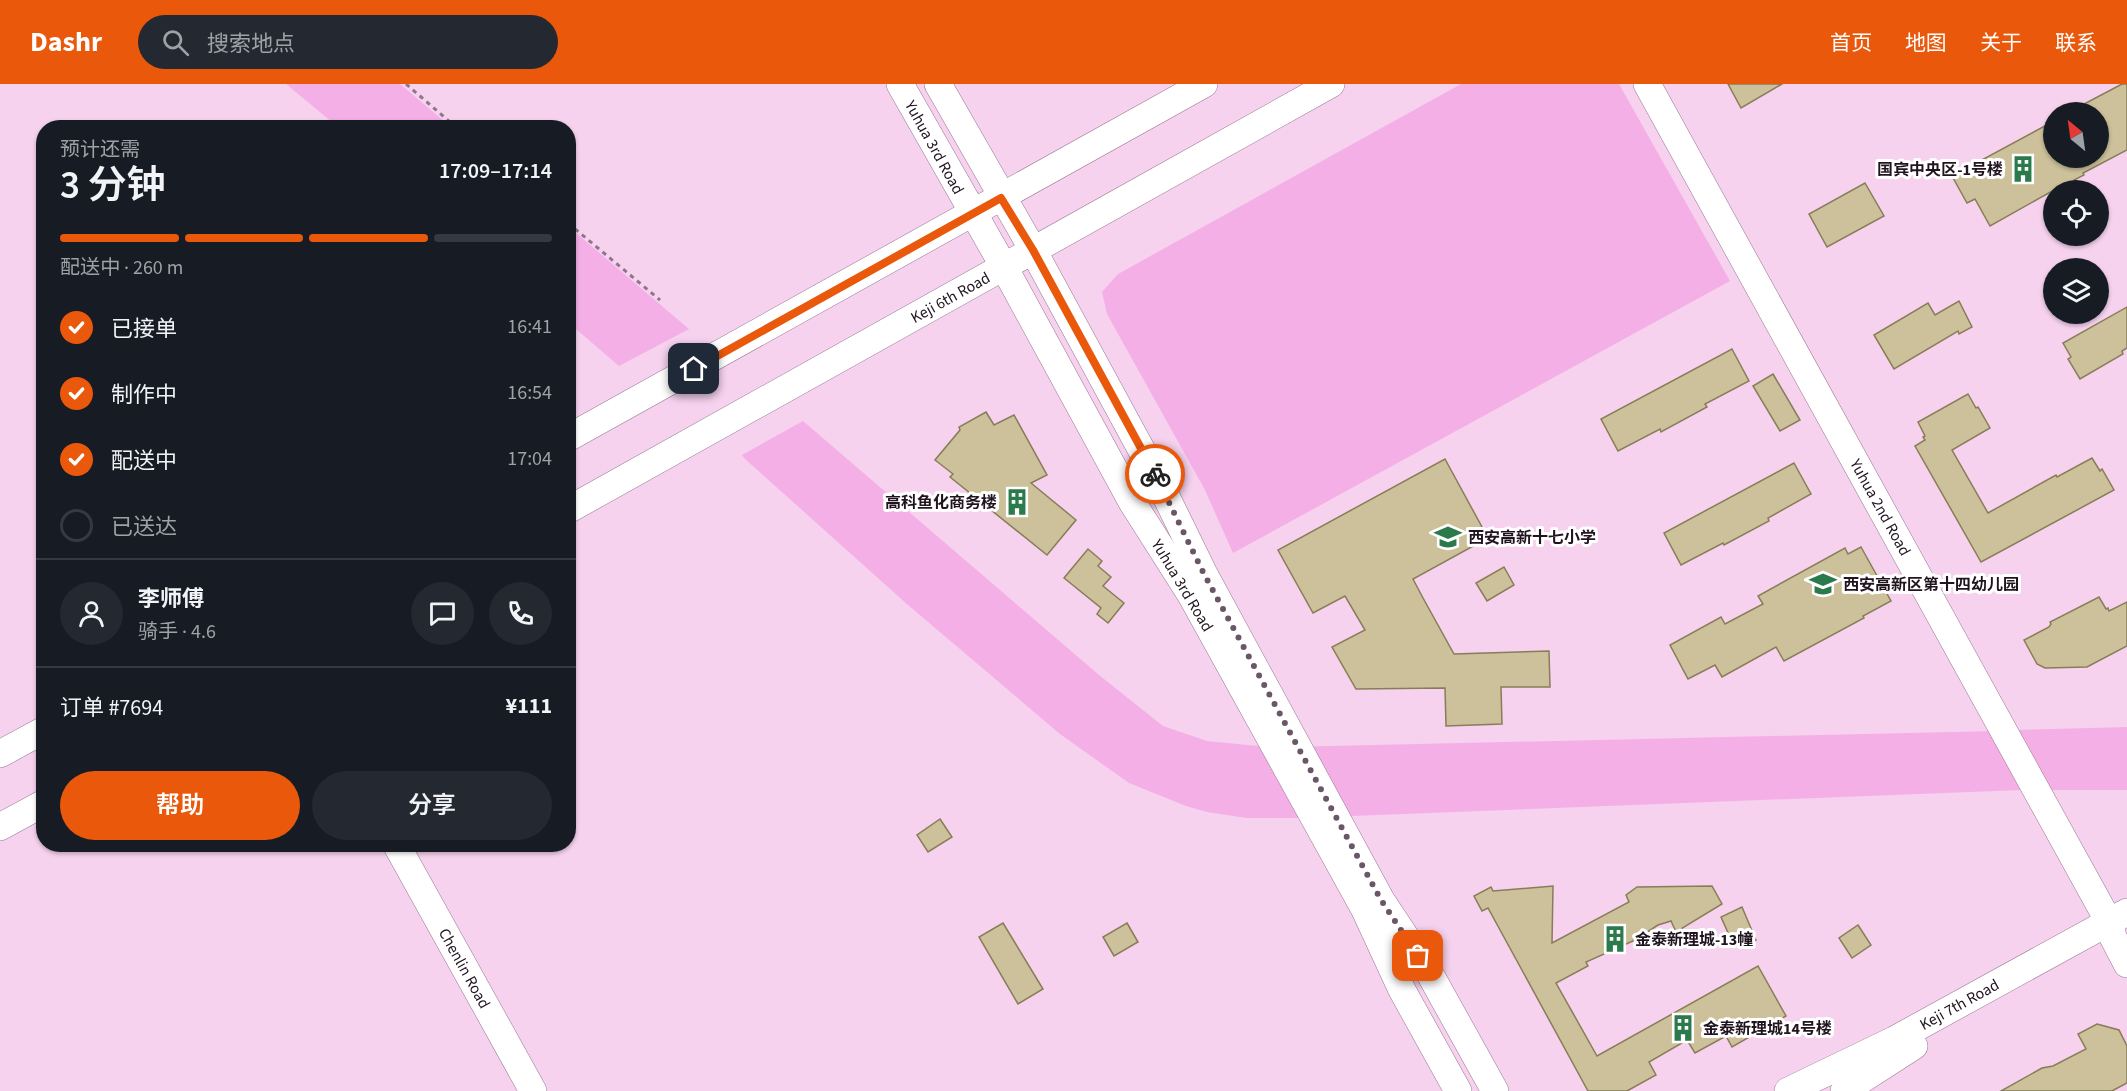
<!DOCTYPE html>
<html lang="zh">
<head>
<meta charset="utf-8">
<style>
  :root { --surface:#171b24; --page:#242831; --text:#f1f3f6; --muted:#9ea1a6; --line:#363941; --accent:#ea580c }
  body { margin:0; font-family:"Source Sans 3","Noto Sans SC",sans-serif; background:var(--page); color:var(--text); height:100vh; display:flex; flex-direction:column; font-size:22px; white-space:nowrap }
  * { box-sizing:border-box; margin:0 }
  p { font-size:20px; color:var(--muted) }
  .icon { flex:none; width:33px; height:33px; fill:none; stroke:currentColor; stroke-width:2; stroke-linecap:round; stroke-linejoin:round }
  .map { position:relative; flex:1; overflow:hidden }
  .side { position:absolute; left:36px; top:36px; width:540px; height:732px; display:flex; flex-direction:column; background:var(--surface); border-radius:24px; box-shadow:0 2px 4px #0004 }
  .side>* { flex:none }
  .needle { width:39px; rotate:331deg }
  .fabs { position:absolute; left:2043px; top:18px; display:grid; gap:12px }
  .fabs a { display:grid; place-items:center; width:66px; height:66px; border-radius:50%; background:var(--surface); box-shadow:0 2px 4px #0004; font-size:30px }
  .pin { position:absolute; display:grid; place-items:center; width:51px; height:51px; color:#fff; margin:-26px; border-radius:12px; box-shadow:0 3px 9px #0006 }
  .courier { position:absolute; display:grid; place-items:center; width:60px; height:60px; margin:-30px; border:4px solid #ea580c; border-radius:50%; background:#fff; color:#222; box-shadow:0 2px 8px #0007 }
  .summary em { font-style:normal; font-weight:600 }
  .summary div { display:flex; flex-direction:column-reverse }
  .summary { display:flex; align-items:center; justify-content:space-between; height:102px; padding:0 24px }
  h1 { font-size:39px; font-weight:600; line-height:45px }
  .bar { display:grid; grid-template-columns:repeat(4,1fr); gap:9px 6px; align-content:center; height:72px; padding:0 24px }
  .bar i { height:8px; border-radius:4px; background:var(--line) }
  .bar .on { background:var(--accent) }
  .bar p { grid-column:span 4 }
  .line { display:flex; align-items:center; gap:15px; padding:0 24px; border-top:2px solid var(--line) }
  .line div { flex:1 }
  .round { display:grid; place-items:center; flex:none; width:63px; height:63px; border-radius:32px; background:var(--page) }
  ol { padding:0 24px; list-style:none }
  li { display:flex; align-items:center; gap:18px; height:66px }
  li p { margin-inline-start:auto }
  li .icon { padding:6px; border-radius:50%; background:var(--accent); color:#fff; stroke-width:4 }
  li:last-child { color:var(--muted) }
  li i { width:33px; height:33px; border:3px solid var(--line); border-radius:50% }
  .action { display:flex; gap:12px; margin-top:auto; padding:12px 24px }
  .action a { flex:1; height:69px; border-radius:36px; background:var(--accent); color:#fff; font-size:24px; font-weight:600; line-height:69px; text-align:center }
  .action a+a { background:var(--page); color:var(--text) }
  header { display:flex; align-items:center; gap:36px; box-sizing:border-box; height:84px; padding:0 30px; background:var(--accent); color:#fff }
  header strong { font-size:28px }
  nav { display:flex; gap:33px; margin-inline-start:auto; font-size:21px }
  .search { width:420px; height:54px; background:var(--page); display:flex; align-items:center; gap:15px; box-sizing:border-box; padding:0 21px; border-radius:33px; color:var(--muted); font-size:22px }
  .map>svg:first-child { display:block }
  .green { fill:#f5afe7 }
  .building { fill:#ccc19a; stroke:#877d58; stroke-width:1.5 }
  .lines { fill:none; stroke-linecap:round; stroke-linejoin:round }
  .secondary-casing { stroke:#987891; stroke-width:28 }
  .path { stroke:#8f778a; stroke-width:3; stroke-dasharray:4.5 4.5; stroke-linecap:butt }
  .secondary { stroke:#fff; stroke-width:27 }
  .done { stroke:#6b5667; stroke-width:6; stroke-dasharray:0 10.8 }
  .route { stroke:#ea580c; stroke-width:8 }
  .labels { text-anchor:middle; stroke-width:6; stroke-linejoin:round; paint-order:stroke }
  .street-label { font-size:16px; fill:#20141e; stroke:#fff }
  .poi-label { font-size:16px; font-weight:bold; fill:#20141e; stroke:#fff; text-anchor:start }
</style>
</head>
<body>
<header>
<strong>Dashr</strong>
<div class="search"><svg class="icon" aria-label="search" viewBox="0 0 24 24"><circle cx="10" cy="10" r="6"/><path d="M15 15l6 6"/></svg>搜索地点</div>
<nav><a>首页</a><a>地图</a><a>关于</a><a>联系</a></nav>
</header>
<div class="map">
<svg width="2127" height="1007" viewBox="0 0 2127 1007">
  <rect width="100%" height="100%" fill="#f6d2ee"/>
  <g class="green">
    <path d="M286,0h114l51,43h-113z"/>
    <path d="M1461,0h158l111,197 -497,272 -28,-63 -98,-176 -5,-22 16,-18z"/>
    <path d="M568,143h1l120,102 -70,37 -50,-43z"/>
    <path d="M803,337l296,254 64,51 44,15 61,6 38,71h-60l-39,-6 -21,-6 -57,-23 -69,-49 -152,-129 -163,-146 -3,-4z"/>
    <path d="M2127,643v63h-86l-26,-60z"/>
    <path d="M1996,647l25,59 -695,27 -39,-70z"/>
  </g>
  <g class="building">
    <path d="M1728,0h54l-41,24z"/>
    <path d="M2122,0h5v66l-44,23 1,2 -10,5 2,4 -12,6h-10l-64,36 -15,-27 -8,4 -15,-27 102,-55v37h44v-46h-29z"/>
    <path d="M1865,99l19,33 -57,31 -18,-33z"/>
    <path d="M1959,217l13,26 -13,7 -1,-3 -64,38 -20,-34 54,-32 7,12z"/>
    <path d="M2127,223v41l-5,3 1,3 -43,25 -12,-20 3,-2 -8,-14z"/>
    <path d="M1732,265l17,32 -44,23 2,3 -46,25 -1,-3 -42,22 -17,-32z"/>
    <path d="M1773,290l27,46 -20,11 -27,-45z"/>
    <path d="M1968,310l8,14 2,-1 12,21 -38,22 36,63 68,-38 1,2 35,-19 8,13 2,-2 12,21 -133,72 -66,-116 10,-6 -2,-3 2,-1 -7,-14z"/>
    <path d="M986,328l8,13 20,-10 33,60 -16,8 45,37 -29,35 -97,-78 3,-3 -18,-14 25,-30 -1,-3z"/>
    <path d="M1445,375l43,79 -75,41 10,19 31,56 95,-3 1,36h-49l1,37 -56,2 -1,-38 -89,1 -24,-42 33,-17 -20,-34 -32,17 -35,-63z"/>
    <path d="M1794,379l17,31 -43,24 1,3 -45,24 -1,-2 -42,22 -17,-32z"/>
    <path d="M1861,463l30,54 -28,15 1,2 -80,43 -8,-14 -54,30 -7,-12 -27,14 -18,-34 51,-28 4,7 38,-20 -5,-8 87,-48 3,6z"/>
    <path d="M1088,465l14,12 -4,5 13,11 -8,9 21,17 -16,20 -11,-9 4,-6 -37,-30z"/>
    <path d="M1504,483l10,18 -27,16 -11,-18z"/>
    <path d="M2099,513l7,12 2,-1 1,3 18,-9v44l-40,21 -42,1 -8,-4 -13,-24 25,-13 2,-3 -1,-2z"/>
    <path d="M940,735l12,18 -24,15 -11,-17z"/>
    <path d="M1553,802l-1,57 77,-41 -3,-7 11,-8 75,-1 10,18 -46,28 -5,-11 -13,4 -23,15 -49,22 2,4 -32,17 41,73 161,-90 28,50 -54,31 -6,-11 -31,17 -8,-13 -38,22 7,13 -29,16h-39l-100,-183 -6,3 -8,-15 17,-9 2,4z"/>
    <path d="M1742,823l14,33 -14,6 -2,-3 -6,3 -13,-29z"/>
    <path d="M1003,839l40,66 -25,15 -39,-67z"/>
    <path d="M1127,839l11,19 -24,14 -11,-19z"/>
    <path d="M1858,841l13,20 -19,13 -13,-20z"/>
    <path d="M2097,940l22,6 8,16v37l-15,8h-111l41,-23 11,-2 33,-17 -8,-15z"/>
  </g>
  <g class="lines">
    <defs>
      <g id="secondary">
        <path d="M900,0l104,183 128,235 59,93 174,315 37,80 56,101"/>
        <path d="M938,0l95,166 127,234 44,90 177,326 49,74 65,117"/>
        <path d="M1647,0l462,838 4,15 14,27"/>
        <path d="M568,354l636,-354"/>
        <path d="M568,426l763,-426"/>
        <path d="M0,670l44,-24"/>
        <path d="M0,743l44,-24"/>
        <path d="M396,760l137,247"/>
        <path d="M1788,1007l106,-51 233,-128"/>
        <path d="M1844,1007l70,-45"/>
      </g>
    </defs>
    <use href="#secondary" class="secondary-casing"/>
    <g class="path">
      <path d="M406,0l51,44"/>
      <path d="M568,139l92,77"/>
    </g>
    <use href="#secondary" class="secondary"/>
  </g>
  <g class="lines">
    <path class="done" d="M1155,390l49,100 177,326 37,56"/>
    <path class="route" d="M694,285l307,-171 32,52 122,224"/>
  </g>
  <defs>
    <symbol id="building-bare" viewBox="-9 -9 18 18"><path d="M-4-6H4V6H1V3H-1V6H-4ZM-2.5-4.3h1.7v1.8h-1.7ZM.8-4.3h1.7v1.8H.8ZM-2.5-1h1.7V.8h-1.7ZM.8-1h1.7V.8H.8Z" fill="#2a7a4b" stroke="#fff" stroke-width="2.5" paint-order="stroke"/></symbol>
    <symbol id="school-bare" viewBox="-9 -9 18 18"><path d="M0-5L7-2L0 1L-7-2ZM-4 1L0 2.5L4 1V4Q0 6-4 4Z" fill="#2a7a4b" stroke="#fff" stroke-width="2.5" paint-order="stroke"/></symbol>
  </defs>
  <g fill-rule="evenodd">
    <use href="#building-bare" x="2004" y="66" width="38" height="38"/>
    <use href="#building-bare" x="998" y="399" width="38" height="38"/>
    <use href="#school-bare" x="1429" y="434" width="38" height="38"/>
    <use href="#school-bare" x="1804" y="481" width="38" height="38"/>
    <use href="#building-bare" x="1596" y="836" width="38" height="38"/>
    <use href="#building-bare" x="1664" y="925" width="38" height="38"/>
  </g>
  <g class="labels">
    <g class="street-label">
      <text transform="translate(935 63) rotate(61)" y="6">Yuhua 3rd Road</text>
      <text transform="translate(950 213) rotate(-29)" y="6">Keji 6th Road</text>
      <text transform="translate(1881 423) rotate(61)" y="6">Yuhua 2nd Road</text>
      <text transform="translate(1183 501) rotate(59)" y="6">Yuhua 3rd Road</text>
      <text transform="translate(465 884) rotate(61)" y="6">Chenlin Road</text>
      <text transform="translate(1959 920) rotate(-29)" y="6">Keji 7th Road</text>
    </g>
    <g class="poi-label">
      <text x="2003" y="91" text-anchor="end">国宾中央区-1号楼</text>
      <text x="997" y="424" text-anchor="end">高科鱼化商务楼</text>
      <text x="1468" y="459">西安高新十七小学</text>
      <text x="1843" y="506">西安高新区第十四幼儿园</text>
      <text x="1635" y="861">金泰新理城-13幢</text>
      <text x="1703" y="950">金泰新理城14号楼</text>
    </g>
  </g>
</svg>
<div class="fabs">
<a><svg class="needle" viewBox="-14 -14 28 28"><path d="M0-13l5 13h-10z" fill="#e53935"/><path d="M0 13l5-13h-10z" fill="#9ea1a6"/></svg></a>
<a><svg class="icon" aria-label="locate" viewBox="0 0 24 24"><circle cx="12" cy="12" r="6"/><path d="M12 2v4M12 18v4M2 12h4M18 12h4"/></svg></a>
<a><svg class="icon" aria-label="layers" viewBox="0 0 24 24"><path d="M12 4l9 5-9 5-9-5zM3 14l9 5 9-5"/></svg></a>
</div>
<div class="pin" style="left:1418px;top:872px;background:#ea580c"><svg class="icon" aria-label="bag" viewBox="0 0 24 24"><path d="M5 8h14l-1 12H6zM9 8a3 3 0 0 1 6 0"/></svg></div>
<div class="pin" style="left:694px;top:285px;background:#1f2937"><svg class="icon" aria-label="home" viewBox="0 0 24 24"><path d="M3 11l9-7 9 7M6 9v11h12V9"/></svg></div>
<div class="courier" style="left:1155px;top:390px"><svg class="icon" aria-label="bike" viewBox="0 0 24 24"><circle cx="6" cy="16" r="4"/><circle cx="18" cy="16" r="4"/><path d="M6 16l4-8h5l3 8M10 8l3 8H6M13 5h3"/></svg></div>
<section class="side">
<div class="summary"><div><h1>3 分钟</h1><p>预计还需</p></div><em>17:09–17:14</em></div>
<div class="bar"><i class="on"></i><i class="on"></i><i class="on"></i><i></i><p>配送中 · 260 m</p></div>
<ol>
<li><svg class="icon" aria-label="check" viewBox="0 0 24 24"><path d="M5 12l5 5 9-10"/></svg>已接单<p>16:41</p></li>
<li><svg class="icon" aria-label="check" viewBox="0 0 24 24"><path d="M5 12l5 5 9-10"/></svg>制作中<p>16:54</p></li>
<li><svg class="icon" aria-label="check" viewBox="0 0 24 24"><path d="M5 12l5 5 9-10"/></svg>配送中<p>17:04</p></li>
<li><i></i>已送达</li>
</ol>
<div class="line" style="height:108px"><a class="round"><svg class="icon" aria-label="person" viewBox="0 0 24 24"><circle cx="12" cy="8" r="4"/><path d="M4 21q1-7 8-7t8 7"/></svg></a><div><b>李师傅</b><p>骑手 · 4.6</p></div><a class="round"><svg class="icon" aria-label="chat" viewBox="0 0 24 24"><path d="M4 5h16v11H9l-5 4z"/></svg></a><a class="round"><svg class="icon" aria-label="phone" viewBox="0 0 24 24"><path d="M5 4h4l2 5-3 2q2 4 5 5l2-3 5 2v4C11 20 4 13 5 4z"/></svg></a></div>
<div class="line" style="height:78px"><div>订单 #7694</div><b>¥111</b></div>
<div class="action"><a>帮助</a><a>分享</a></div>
</section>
</div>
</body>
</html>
